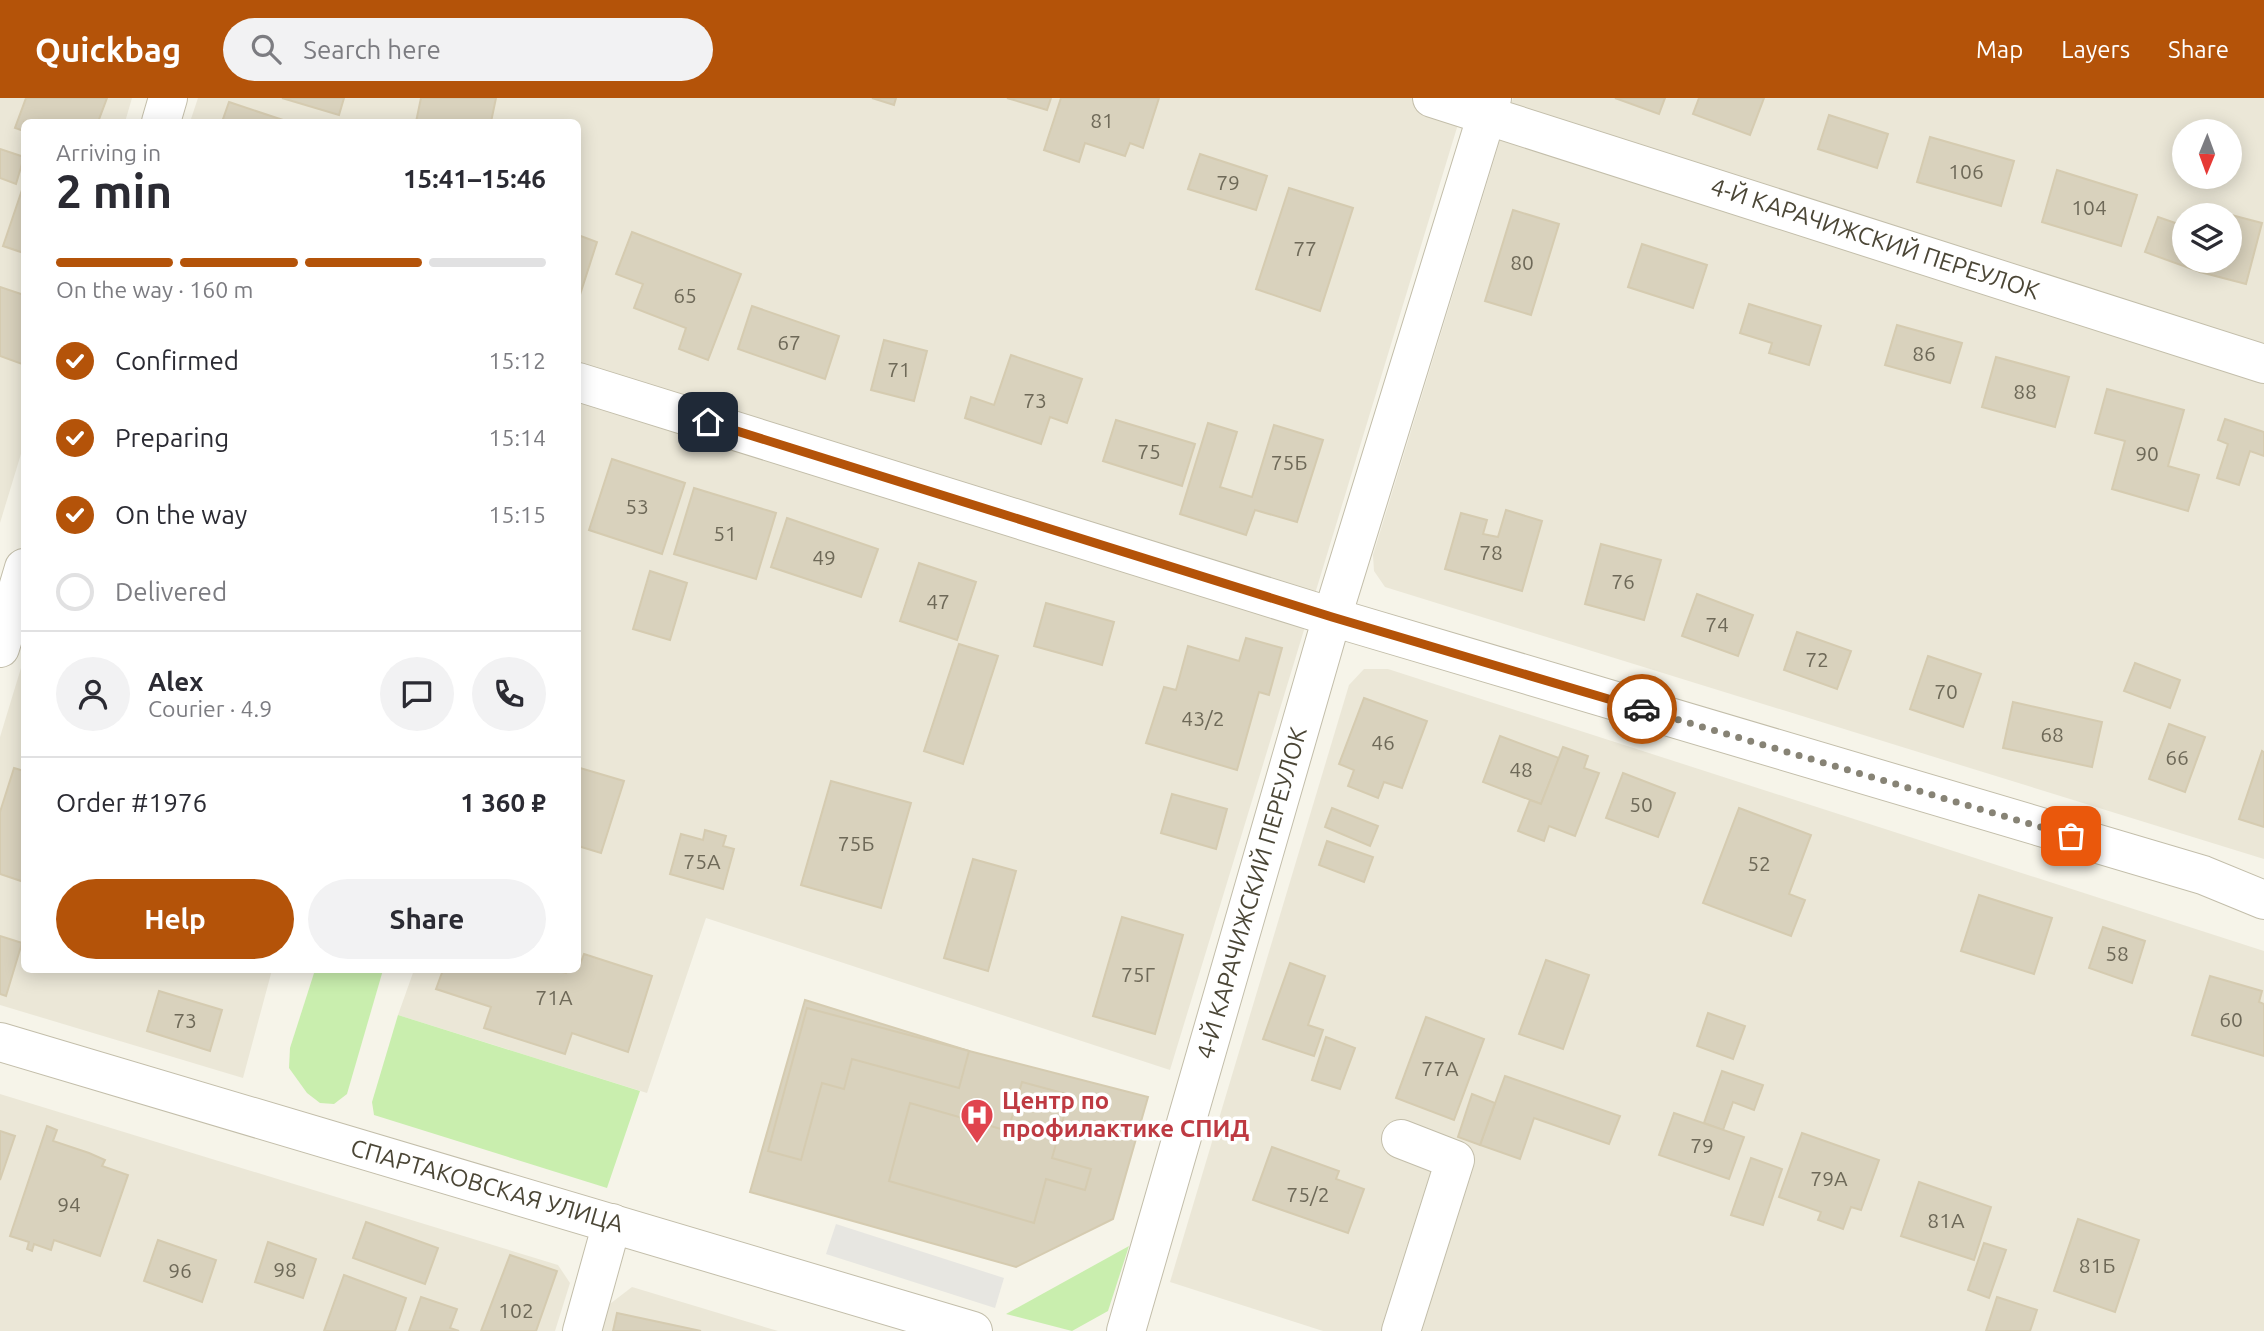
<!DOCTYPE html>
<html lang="en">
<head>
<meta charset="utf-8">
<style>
  :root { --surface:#fff; --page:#f2f2f3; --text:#2b2b33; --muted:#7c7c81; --line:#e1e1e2; --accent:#b45309 }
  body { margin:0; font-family:Ubuntu,sans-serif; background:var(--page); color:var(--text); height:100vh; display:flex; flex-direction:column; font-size:26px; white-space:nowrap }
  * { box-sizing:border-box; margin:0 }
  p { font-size:23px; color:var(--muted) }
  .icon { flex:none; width:38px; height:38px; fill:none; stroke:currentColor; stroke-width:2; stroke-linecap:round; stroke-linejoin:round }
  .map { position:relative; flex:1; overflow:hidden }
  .drawer { position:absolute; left:21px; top:21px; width:560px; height:854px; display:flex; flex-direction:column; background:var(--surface); border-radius:10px; box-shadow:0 4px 18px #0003 }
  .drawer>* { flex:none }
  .needle { width:46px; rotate:181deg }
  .buttons { position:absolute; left:2172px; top:21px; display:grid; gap:14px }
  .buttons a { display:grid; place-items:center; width:70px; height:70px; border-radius:50%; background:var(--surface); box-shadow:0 4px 18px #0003; font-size:35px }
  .pin { position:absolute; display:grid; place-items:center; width:60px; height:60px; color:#fff; margin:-30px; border-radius:14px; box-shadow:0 4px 10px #0006 }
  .courier { position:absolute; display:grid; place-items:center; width:70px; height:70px; margin:-35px; border:5px solid #b45309; border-radius:50%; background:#fff; color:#222; box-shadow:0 2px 9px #0007 }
  .head em { font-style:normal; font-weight:700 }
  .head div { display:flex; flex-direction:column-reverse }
  .head { display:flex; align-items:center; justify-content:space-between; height:119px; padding:0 35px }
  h1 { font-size:46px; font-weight:700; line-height:52px }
  .bar { display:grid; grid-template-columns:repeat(4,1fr); gap:10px 7px; align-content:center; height:84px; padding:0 35px }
  .bar i { height:9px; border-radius:5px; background:var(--line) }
  .bar .on { background:var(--accent) }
  .bar p { grid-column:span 4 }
  .line { display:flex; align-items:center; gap:18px; padding:0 35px; border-top:2px solid var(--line) }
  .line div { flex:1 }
  .round { display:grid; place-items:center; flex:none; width:74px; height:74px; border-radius:37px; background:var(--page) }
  ol { padding:0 35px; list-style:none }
  li { display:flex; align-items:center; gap:21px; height:77px }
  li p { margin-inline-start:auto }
  li .icon { padding:7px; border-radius:50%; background:var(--accent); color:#fff; stroke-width:4 }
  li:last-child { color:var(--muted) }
  li i { width:38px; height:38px; border:4px solid var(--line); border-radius:50% }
  .cta { display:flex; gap:14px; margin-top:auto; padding:14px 35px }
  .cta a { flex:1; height:80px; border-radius:42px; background:var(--accent); color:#fff; font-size:28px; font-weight:700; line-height:80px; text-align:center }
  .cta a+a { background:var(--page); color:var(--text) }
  header { display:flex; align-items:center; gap:42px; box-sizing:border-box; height:98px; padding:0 35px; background:var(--accent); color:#fff }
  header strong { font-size:33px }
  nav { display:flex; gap:38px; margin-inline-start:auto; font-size:24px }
  .search { width:490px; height:63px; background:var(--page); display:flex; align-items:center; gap:18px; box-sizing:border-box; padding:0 24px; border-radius:38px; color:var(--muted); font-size:26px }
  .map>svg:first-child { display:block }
  .residential { fill:#ebe7d7; fill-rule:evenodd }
  .green { fill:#c9eeae }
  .parking { fill:#e7e6e1 }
  .building { fill:#d9d2bd; stroke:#d5cbb0; stroke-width:2 }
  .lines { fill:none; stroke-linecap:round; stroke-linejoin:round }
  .minor-casing { stroke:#c3beaa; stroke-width:40 }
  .minor { stroke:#fff; stroke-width:38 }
  .done { stroke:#878375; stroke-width:7; stroke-dasharray:0 12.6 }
  .route { stroke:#b45309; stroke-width:9 }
  .labels { text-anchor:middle; stroke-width:7; stroke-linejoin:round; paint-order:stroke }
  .number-label { font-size:21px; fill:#6e6958 }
  .street-label { font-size:24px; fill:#4b4636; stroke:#fff }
  .health-label { font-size:24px; font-weight:bold; fill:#be3a42; stroke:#fff; text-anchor:start }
</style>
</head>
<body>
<header>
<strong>Quickbag</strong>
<div class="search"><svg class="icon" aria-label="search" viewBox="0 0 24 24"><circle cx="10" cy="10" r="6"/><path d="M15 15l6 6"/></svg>Search here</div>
<nav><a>Map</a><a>Layers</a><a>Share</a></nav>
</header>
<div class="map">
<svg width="2264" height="1233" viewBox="0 0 2264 1233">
  <rect width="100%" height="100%" fill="#f6f4e9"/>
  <g class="residential">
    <path d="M0,0h132l-7,24h-101v322l-24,79z"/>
    <path d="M198,0h1268l-296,972 -464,-152 -59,175 -249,-78 16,-45h164v-848h-388z"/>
    <path d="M1513,0h751v761l-879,-272 -11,-16 -1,-16zM2184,33h46v46h-46zM2184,117h46v46h-46z"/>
    <path d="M24,560v312h248l-29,108 -243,-73v-268z"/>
    <path d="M1364,571h24l876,282v380h-941l-153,-49 179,-597z"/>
    <path d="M0,996l558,171 12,18 -15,48h-555z"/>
    <path d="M632,1189l146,44h-183l7,-21z"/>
  </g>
  <g class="green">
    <path d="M315,872h68l-36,124 -13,10 -14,-1 -13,-10 -18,-25 1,-20z"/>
    <path d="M398,917l242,76 -33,97 -233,-73 -2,-13z"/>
    <path d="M1129,1148l-21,65 -36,20 -66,-17z"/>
  </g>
  <path class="parking" d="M836,1126l168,54 -9,30 -169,-54z"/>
  <g class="building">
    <path d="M26,0h81l-9,24h-74v9l-9,-3z"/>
    <path d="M282,0h62l-5,17z"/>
    <path d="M421,0h75l-5,24h-75z"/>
    <path d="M872,0h24l-2,7z"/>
    <path d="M1007,0h44l-4,12z"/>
    <path d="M1061,0h98l-16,50 -13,-5 -5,13 -40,-13 -6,19 -35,-12z"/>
    <path d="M1615,0h50l-6,16z"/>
    <path d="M1699,0h65l-14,37 -57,-21z"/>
    <path d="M229,4l60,20h-67z"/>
    <path d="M1829,17l59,19 -11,34 -59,-19z"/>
    <path d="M1930,39l84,24 -13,45 -84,-24z"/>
    <path d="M0,51l24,8 -8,27 -16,-6z"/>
    <path d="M1200,56l67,22 -11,34 -68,-21z"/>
    <path d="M2057,72l80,25 -16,51 -79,-24z"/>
    <path d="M24,86v69l-21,-7z"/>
    <path d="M1289,90l64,20 -33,103 -64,-22z"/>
    <path d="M1513,112l46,14 -28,91 -46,-14z"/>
    <path d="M2216,113l46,12 -16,61 -46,-12 3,-11h27v-46h-15z"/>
    <path d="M2158,119l26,9v35h19l-3,11 -55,-20z"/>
    <path d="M632,134l109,42 -33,86 -29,-11 7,-21 -52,-20 9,-24 -27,-10z"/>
    <path d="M578,137l19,7 -19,59z"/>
    <path d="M1642,146l65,21 -14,43 -65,-21z"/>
    <path d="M0,189l24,8v60l-2,9 -22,-8z"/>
    <path d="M1749,206l72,22 -12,39 -40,-12 3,-10 -32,-10z"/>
    <path d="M752,208l87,30 -14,43 -87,-30z"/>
    <path d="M1897,227l65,18 -12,40 -65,-18z"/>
    <path d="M884,242l43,11 -13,50 -43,-11z"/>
    <path d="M1011,257l71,24 -15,44 -17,-6 -9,27 -76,-26 6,-21 23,8z"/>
    <path d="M1996,259l73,20 -14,50 -73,-20z"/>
    <path d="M2107,291l77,21 -16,56 31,9 -11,36 -76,-22 13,-48 -30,-8z"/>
    <path d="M2225,321l39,13v24l-14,-5 -11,34 -22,-7 11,-34 -10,-4z"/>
    <path d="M1116,322l79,24 -13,42 -79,-25z"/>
    <path d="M1208,325l29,9 -17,55 32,10 22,-72 49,15 -26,82 -42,-12 -9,25 -66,-21z"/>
    <path d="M612,361l73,24 -23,71 -73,-24z"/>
    <path d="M694,390l82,25 -20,66 -82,-25z"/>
    <path d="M1506,412l36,11 -20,70 -77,-22 16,-56 26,7 -4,14 15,3z"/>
    <path d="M787,420l91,31 -17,48 -90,-30z"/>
    <path d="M1601,446l60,16 -17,60 -59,-16z"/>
    <path d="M919,465l57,19 -19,58 -57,-19z"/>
    <path d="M650,473l37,12 -17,57 -37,-11z"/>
    <path d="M1697,496l56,21 -15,41 -56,-20z"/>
    <path d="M1046,505l68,19 -12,43 -68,-19z"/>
    <path d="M1797,534l54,19 -14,38 -53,-19z"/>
    <path d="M1246,540l36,10 -13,47 -10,-3 -22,78 -91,-27 18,-56 12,3 12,-44 51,15z"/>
    <path d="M959,546l39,12 -35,108 -39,-13z"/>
    <path d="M1928,558l53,18 -18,53 -53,-18z"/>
    <path d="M2135,565l45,17 -10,28 -46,-17z"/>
    <path d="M1364,600l63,23 -25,67 -18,-6 -6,16 -30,-12 6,-16 -15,-6z"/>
    <path d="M2013,604l89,20 -10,45 -89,-19z"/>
    <path d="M2169,626l36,13 -20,55 -36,-13z"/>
    <path d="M1500,638l59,22 -18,46 -58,-22z"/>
    <path d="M1563,649l25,9 -4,12 15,5 -24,63 -26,-10 -5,15 -26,-10 12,-31 11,4z"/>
    <path d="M2262,653l2,1v75l-25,-8z"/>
    <path d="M14,670l10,3v111l-24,-8v-62z"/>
    <path d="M580,670l44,13 -23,72 -23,-7z"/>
    <path d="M1623,675l52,20 -17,44 -52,-19z"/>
    <path d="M831,683l80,22 -30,105 -80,-23z"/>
    <path d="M1172,696l55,15 -11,40 -55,-16z"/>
    <path d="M1332,710l46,18 -8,20 -45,-19z"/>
    <path d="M1739,710l72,27 -22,59 16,6 -14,36 -88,-33z"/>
    <path d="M705,732l21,6 -3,10 11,3 -11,40 -53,-15 11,-40 22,6z"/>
    <path d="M1327,743l46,16 -9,25 -45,-17z"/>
    <path d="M973,761l43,12 -28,100 -44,-13z"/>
    <path d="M1979,797l73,23 -18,56 -73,-23z"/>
    <path d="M1122,819l61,18 -28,99 -62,-18z"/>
    <path d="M2103,829l42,14 -13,42 -43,-15z"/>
    <path d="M0,838l22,7 -16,53 -6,-2z"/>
    <path d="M584,856l68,22 -24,76 -56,-19 -7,21 -81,-26 7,-21 -55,-18 7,-19h112l11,3 1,-3h11z"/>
    <path d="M1546,862l43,15 -26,74 -44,-15z"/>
    <path d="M1290,865l35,13 -17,49 15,5 -9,26 -51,-17z"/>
    <path d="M2210,878l52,15 -3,11 5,2v52l-72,-21z"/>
    <path d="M159,893l63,19 -12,41 -63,-20z"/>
    <path d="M805,902l164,51 179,46 -35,122 -97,48 -266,-75z"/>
    <path d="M807,910l162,43 -10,37 -107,-29 -8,30 -22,-6 -21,77 -33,-9z"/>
    <path d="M1708,915l37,13 -12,33 -36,-13z"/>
    <path d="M1426,919l58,22 -30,81 -58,-22z"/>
    <path d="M1326,939l29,11 -15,41 -28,-9z"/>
    <path d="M1722,973l41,14 -9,25 -21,-8 -10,28 -19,-7z"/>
    <path d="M1505,978l115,40 -11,28 -75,-26 -14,41 -40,-14z"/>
    <path d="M1022,984l48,13 -18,63 39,11 -6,21 -39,-11 -12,44 -145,-42 21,-78 98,28z"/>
    <path d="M1472,996l23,9 -15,42 -22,-8z"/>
    <path d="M1674,1015l70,24 -15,42 -70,-24z"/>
    <path d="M47,1028l10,4 -4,11 36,12 16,7 -3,6 26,9 -28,81 -46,-16 -3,10 -17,-6 -2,7 -5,-2 2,-7 -19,-6z"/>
    <path d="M0,1033l15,5 -15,44z"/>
    <path d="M1802,1035l77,27 -18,50 -10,-3 -8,22 -25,-9 3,-8 -42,-15z"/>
    <path d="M1272,1049l67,24 -3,8 28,10 -16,44 -95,-33z"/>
    <path d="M1751,1060l31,11 -19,56 -32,-10z"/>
    <path d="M1919,1084l72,25 -17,53 -73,-24z"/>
    <path d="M2078,1121l61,21 -24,72 -61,-21z"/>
    <path d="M366,1124l72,26 -13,36 -72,-26z"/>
    <path d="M158,1142l58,20 -14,42 -58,-21z"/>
    <path d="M268,1144l48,17 -13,39 -48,-16z"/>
    <path d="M1984,1145l22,7 -17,48 -21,-8z"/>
    <path d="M510,1157l47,16 -21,60h-55z"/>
    <path d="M344,1177l62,23 -11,33h-71z"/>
    <path d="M421,1199l36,12 -7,19 9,3h-50z"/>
    <path d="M1997,1199l40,13 -7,21h-44z"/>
    <path d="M617,1215l84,18h-88z"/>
  </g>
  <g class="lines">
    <defs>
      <g id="minor">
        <path d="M1432,0l832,266"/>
        <path d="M161,24l7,-24"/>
        <path d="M578,284l754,235 871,258 61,25"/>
        <path d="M0,550l24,-80"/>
        <path d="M0,944l973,289"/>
        <path d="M582,1233l30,-108"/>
        <path d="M1126,1233l206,-714 160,-519"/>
        <path d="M1401,1233l54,-171 -54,-21"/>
      </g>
    </defs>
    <use href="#minor" class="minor-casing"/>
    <use href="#minor" class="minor"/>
  </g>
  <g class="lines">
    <path class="done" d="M1642,611l429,127"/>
    <path class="route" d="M708,324l624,195 310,92"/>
  </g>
  <defs>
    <symbol id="hospital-pin" viewBox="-11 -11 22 30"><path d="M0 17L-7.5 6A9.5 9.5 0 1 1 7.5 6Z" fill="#e0444e" stroke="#fff"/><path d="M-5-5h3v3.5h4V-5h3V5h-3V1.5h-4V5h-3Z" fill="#fff"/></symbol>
  </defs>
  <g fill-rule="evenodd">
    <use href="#hospital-pin" x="958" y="998" width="38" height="52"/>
  </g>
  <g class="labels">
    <g class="number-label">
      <text x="1102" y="30">81</text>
      <text x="1966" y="81">106</text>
      <text x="1228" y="92">79</text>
      <text x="2089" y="117">104</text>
      <text x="1305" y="158">77</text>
      <text x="1522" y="172">80</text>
      <text x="685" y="205">65</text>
      <text x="789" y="252">67</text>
      <text x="1924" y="263">86</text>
      <text x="899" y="279">71</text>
      <text x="2025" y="301">88</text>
      <text x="1035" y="310">73</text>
      <text x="1149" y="361">75</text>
      <text x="2147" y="363">90</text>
      <text x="1289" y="372">75Б</text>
      <text x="637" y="416">53</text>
      <text x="725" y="443">51</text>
      <text x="1491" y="462">78</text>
      <text x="824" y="467">49</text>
      <text x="1623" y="491">76</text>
      <text x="938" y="511">47</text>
      <text x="1717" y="534">74</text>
      <text x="1817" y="569">72</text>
      <text x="1946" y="601">70</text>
      <text x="1203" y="628">43/2</text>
      <text x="2052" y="644">68</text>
      <text x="1383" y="652">46</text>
      <text x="2177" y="667">66</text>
      <text x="1521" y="679">48</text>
      <text x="1641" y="714">50</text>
      <text x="856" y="753">75Б</text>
      <text x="702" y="771">75А</text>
      <text x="1759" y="773">52</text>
      <text x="2117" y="863">58</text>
      <text x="1138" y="884">75Г</text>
      <text x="554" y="907">71А</text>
      <text x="2231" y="929">60</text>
      <text x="185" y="930">73</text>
      <text x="1440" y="978">77А</text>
      <text x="1702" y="1055">79</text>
      <text x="1829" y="1088">79А</text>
      <text x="1308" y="1104">75/2</text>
      <text x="69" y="1114">94</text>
      <text x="1946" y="1130">81А</text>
      <text x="2097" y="1175">81Б</text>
      <text x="285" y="1179">98</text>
      <text x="180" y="1180">96</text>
      <text x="516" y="1220">102</text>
    </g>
    <g class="street-label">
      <text transform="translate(1875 141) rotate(18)" y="8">4-Й КАРАЧИЖСКИЙ ПЕРЕУЛОК</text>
      <text transform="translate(1252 795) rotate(-74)" y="8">4-Й КАРАЧИЖСКИЙ ПЕРЕУЛОК</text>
      <text transform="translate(487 1088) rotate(16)" y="8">СПАРТАКОВСКАЯ УЛИЦА</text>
    </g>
    <g class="health-label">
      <text x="1002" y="1011">Центр по<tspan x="1002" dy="28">профилактике СПИД</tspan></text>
    </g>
  </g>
</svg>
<div class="buttons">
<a><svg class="needle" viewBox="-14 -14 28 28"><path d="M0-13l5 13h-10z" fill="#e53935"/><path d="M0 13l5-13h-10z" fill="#7c7c81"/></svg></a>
<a><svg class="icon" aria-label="layers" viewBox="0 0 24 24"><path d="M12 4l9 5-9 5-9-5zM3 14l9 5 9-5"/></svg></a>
</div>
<div class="pin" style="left:2071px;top:738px;background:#ea580c"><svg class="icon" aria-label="bag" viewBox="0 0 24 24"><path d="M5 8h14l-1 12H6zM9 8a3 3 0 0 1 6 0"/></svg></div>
<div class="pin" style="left:708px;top:324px;background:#1f2937"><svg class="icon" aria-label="home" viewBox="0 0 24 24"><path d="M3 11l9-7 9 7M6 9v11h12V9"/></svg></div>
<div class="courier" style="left:1642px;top:611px"><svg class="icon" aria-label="car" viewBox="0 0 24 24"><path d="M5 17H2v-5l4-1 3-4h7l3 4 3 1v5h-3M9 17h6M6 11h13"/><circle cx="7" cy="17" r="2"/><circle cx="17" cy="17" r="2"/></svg></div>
<section class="drawer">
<div class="head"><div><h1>2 min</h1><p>Arriving in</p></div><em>15:41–15:46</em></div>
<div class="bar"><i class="on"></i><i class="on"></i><i class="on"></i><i></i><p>On the way · 160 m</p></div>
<ol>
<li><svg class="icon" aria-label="check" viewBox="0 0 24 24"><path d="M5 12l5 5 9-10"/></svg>Confirmed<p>15:12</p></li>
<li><svg class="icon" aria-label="check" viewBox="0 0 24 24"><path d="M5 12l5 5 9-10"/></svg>Preparing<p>15:14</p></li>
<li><svg class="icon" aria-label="check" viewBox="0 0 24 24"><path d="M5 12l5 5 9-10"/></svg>On the way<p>15:15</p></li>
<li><i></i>Delivered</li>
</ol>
<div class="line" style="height:126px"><a class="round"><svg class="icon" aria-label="person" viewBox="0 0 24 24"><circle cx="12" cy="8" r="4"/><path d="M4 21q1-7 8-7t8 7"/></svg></a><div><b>Alex</b><p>Courier · 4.9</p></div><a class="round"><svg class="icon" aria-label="chat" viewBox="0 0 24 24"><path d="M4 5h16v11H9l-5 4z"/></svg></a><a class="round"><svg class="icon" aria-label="phone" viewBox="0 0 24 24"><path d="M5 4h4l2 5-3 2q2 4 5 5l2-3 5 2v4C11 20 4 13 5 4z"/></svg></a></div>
<div class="line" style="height:91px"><div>Order #1976</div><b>1 360 ₽</b></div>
<div class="cta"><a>Help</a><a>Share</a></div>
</section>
</div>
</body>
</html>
